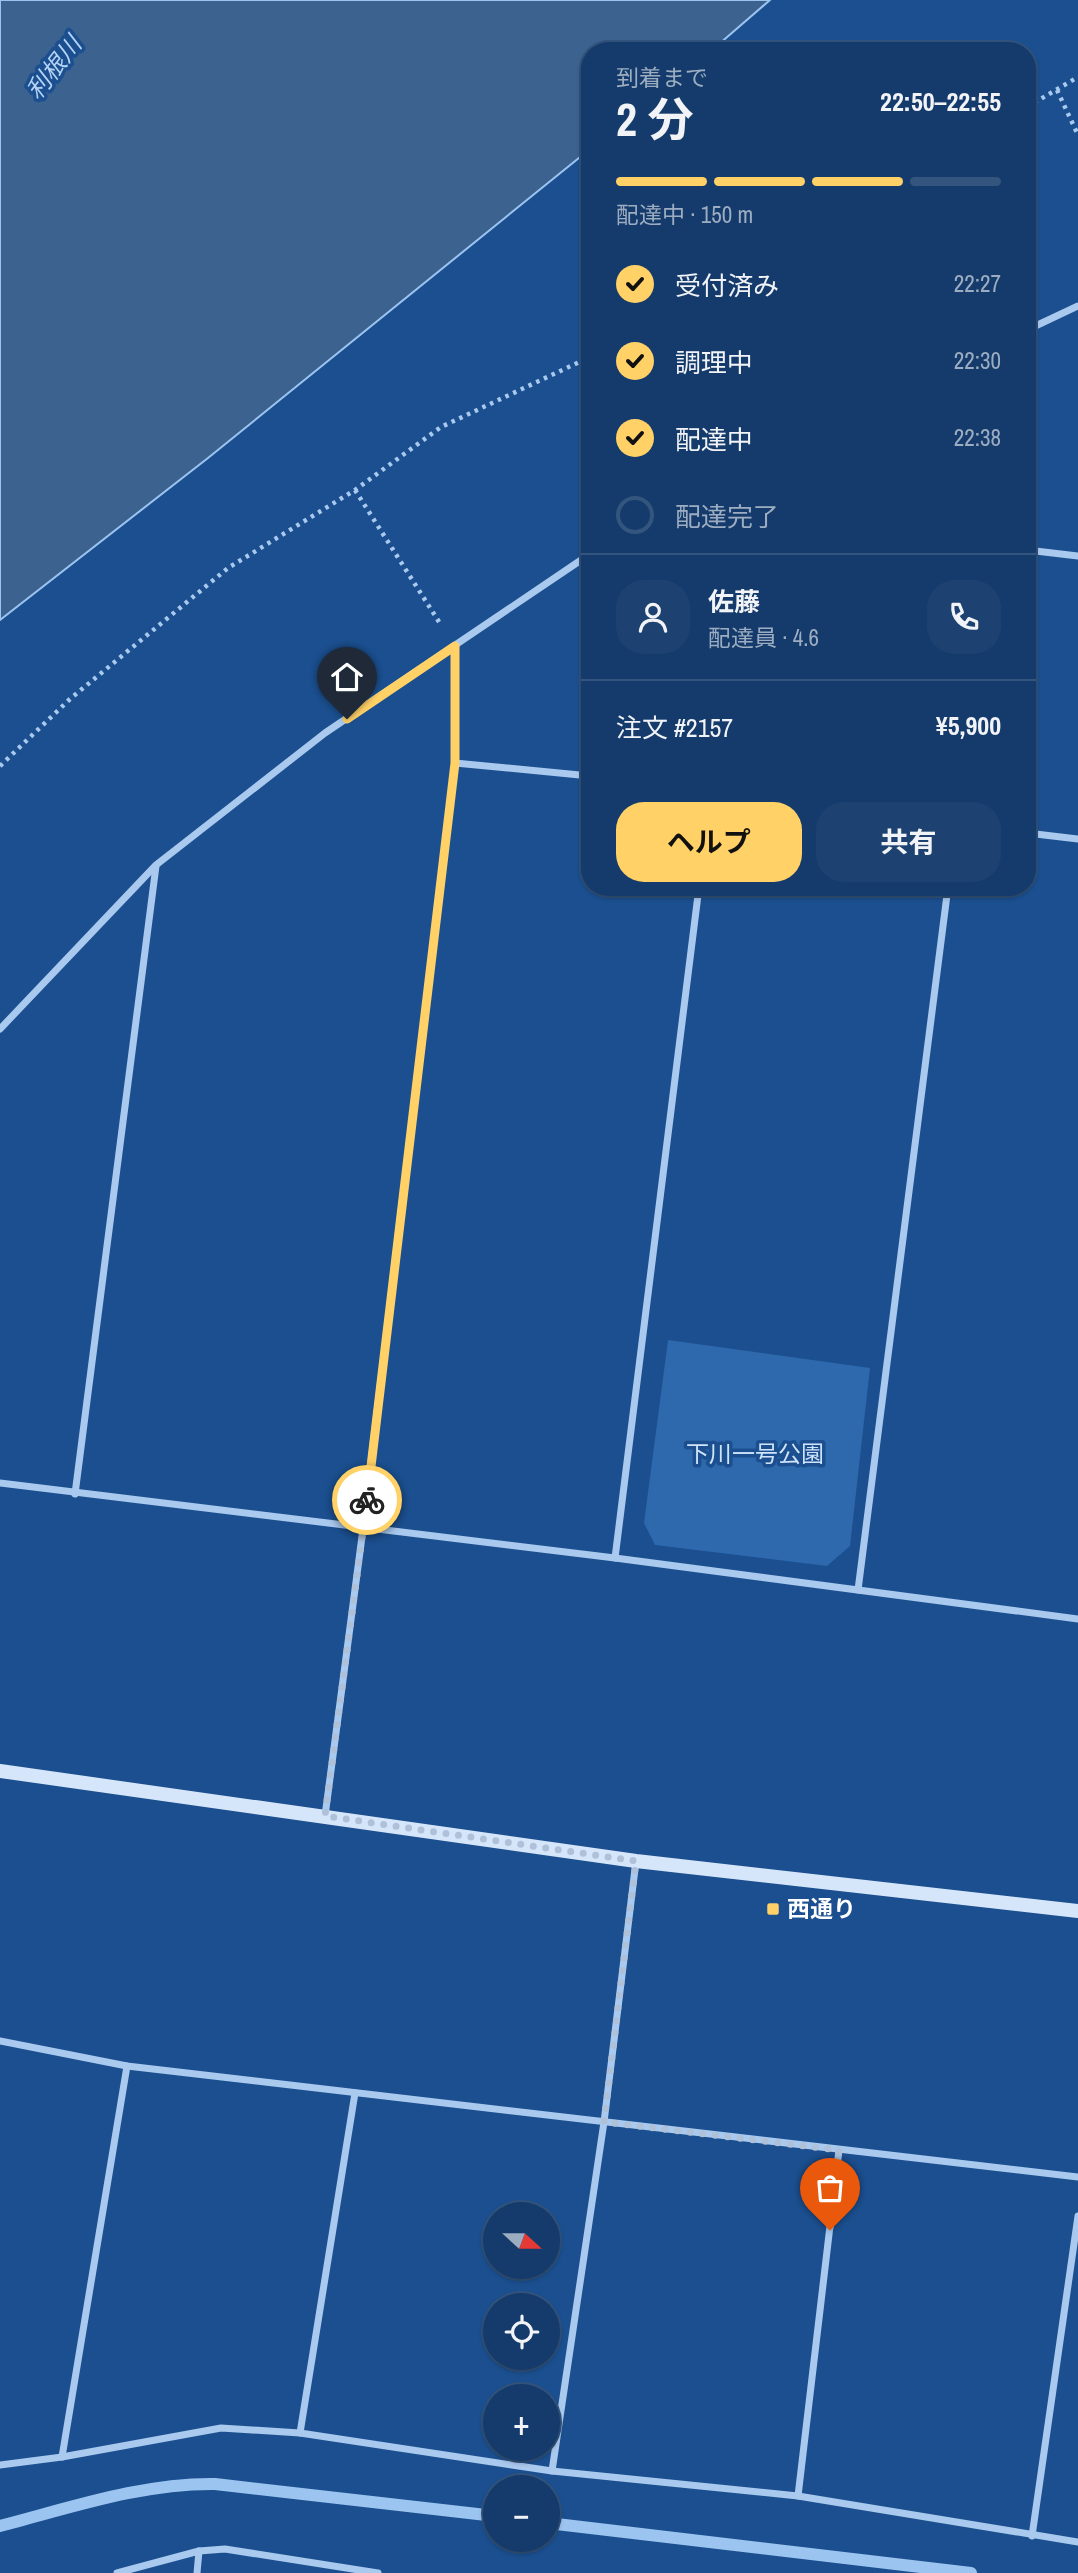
<!DOCTYPE html>
<html lang="ja">
<head>
<meta charset="utf-8">
<style>
  :root { --surface:#143b6b; --page:#1d4271; --text:#f1f3f6; --muted:#9dadc1; --line:#33557e; --accent:#ffd166 }
  body { margin:0; font-family:"Archivo Narrow","Noto Sans JP",sans-serif; background:var(--page); color:var(--text); height:100vh; display:flex; flex-direction:column; font-size:26px; white-space:nowrap }
  * { box-sizing:border-box; margin:0 }
  p { font-size:23px; color:var(--muted) }
  .icon { flex:none; width:38px; height:38px; fill:none; stroke:currentColor; stroke-width:2; stroke-linecap:round; stroke-linejoin:round }
  .map { position:relative; flex:1; overflow:hidden }
  .side { position:absolute; left:581px; top:42px; width:455px; height:854px; display:flex; flex-direction:column; background:var(--surface); border-radius:28px; box-shadow:0 2px 5px #0004,0 0 0 2px var(--line) }
  .side>* { flex:none }
  .needle { width:46px; rotate:111deg }
  .controls { position:absolute; left:483px; top:2202px; display:grid; gap:14px }
  .controls a { display:grid; place-items:center; width:77px; height:77px; border-radius:50%; background:var(--surface); box-shadow:0 2px 5px #0004,0 0 0 2px var(--line); font-size:35px }
  .pin { position:absolute; display:grid; place-items:center; width:60px; height:60px; color:#fff; margin:-72px -30px; border-radius:50% 50% 50% 0; rotate:-45deg; box-shadow:0 0 7px #0007 }
  .pin .icon { rotate:45deg }
  .courier { position:absolute; display:grid; place-items:center; width:70px; height:70px; margin:-35px; border:5px solid #ffd166; border-radius:50%; background:#fff; color:#222; box-shadow:0 2px 9px #0007 }
  .headline em { font-style:normal; font-weight:700 }
  .headline div { display:flex; flex-direction:column-reverse }
  .headline { display:flex; align-items:center; justify-content:space-between; height:119px; padding:0 35px }
  h1 { font-size:46px; font-weight:700; line-height:52px }
  .bar { display:grid; grid-template-columns:repeat(4,1fr); gap:10px 7px; align-content:center; height:84px; padding:0 35px }
  .bar i { height:9px; border-radius:5px; background:var(--line) }
  .bar .active { background:var(--accent) }
  .bar p { grid-column:span 4 }
  .line { display:flex; align-items:center; gap:18px; padding:0 35px; border-top:2px solid var(--line) }
  .line div { flex:1 }
  .round { display:grid; place-items:center; flex:none; width:74px; height:74px; border-radius:28px; background:var(--page) }
  ol { padding:0 35px; list-style:none }
  li { display:flex; align-items:center; gap:21px; height:77px }
  li p { margin-inline-start:auto }
  li .icon { padding:7px; border-radius:50%; background:var(--accent); color:#111; stroke-width:4 }
  li:last-child { color:var(--muted) }
  li i { width:38px; height:38px; border:4px solid var(--line); border-radius:50% }
  .primary-button { display:flex; gap:14px; margin-top:auto; padding:14px 35px }
  .primary-button a { flex:1; height:80px; border-radius:28px; background:var(--accent); color:#111; font-size:28px; font-weight:700; line-height:80px; text-align:center }
  .primary-button a+a { background:var(--page); color:var(--text) }
  .map>svg:first-child { display:block }
  .green { fill:#2e69ad }
  .water { fill:#3c6290; stroke:#9cc4f0; stroke-width:2 }
  .lines { fill:none; stroke-linecap:round; stroke-linejoin:round }
  .stream { stroke:#9cc4f0; stroke-width:12 }
  .path { stroke:#a9c9ee; stroke-width:4.5; stroke-dasharray:3.5 5; stroke-linecap:butt }
  .street { stroke:#a9c9ee; stroke-width:7 }
  .secondary { stroke:#d6e6fa; stroke-width:14 }
  .done { stroke:#afc1d8; stroke-width:7; stroke-dasharray:0 12.6 }
  .route { stroke:#ffd166; stroke-width:9 }
  .poi-dot { fill:#ffd166; stroke:#1b4f8f; stroke-width:2.5 }
  .labels { text-anchor:middle; stroke-width:7; stroke-linejoin:round; paint-order:stroke }
  .park-label { font-size:23px; fill:#cfe3fa; stroke:#1b4f8f }
  .poi-label { font-size:23px; font-weight:bold; fill:#fff; stroke:#1b4f8f; text-anchor:start }
  .water-label { font-size:24px; font-style:italic; fill:#b5d3f5; stroke:#1b4f8f }
</style>
</head>
<body>
<div class="map">
<svg width="1078" height="2573" viewBox="0 0 1078 2573">
  <rect width="100%" height="100%" fill="#1b4f8f"/>
  <path class="green" d="M668,1340l202,28 -20,178 -23,20 -172,-21 -11,-22z"/>
  <path class="water" d="M0,0h770l-59,51h-121v98l-382,309 -208,162z"/>
  <g class="lines">
    <g class="stream">
      <path d="M548,2523l423,50"/>
      <path d="M0,2526c70,-18 142,-43 215,-42l280,32"/>
    </g>
    <g class="path">
      <path d="M1057,90l21,45"/>
      <path d="M1027,107l51,-30"/>
      <path d="M355,490l86,135"/>
      <path d="M0,766l70,-67 158,-131 127,-78 86,-63 149,-70"/>
    </g>
    <g class="street">
      <path d="M1027,330l51,-24"/>
      <path d="M1027,550l51,6"/>
      <path d="M455,763l135,13"/>
      <path d="M1027,833l51,6"/>
      <path d="M0,1029l156,-164 169,-132 265,-179"/>
      <path d="M0,1483l615,75 463,61"/>
      <path d="M75,1494l81,-628"/>
      <path d="M615,1558l84,-671"/>
      <path d="M858,1590l90,-703"/>
      <path d="M325,1816l38,-287 92,-766v-117"/>
      <path d="M0,2041l127,25 951,111"/>
      <path d="M300,2433l55,-340"/>
      <path d="M62,2457l65,-391"/>
      <path d="M0,2465l62,-8 159,-29 79,5 252,38 246,25 280,46"/>
      <path d="M552,2471l52,-349 32,-261"/>
      <path d="M798,2496l41,-346"/>
      <path d="M1032,2536l46,-320"/>
      <path d="M117,2573l82,-22 26,-2 153,24"/>
      <path d="M197,2573l2,-22"/>
    </g>
    <path class="secondary" d="M0,1771l636,90 442,50"/>
  </g>
  <g class="lines">
    <path class="done" d="M367,1500l-42,316 311,45 -32,261 235,28 -9,80"/>
    <path class="route" d="M347,719l108,-73v117l-88,737"/>
  </g>
  <rect class="poi-dot" x="766" y="1902" width="14" height="14" rx="3.5"/>
  <g class="labels">
    <g class="park-label">
      <text x="755" y="1462">下川一号公園</text>
    </g>
    <g class="poi-label">
      <text x="787" y="1917">西通り</text>
    </g>
    <g class="water-label">
      <text transform="translate(54 68) rotate(-52)" y="8">利根川</text>
    </g>
  </g>
</svg>
<div class="controls">
<a><svg class="needle" viewBox="-14 -14 28 28"><path d="M0-13l5 13h-10z" fill="#e53935"/><path d="M0 13l5-13h-10z" fill="#9dadc1"/></svg></a>
<a><svg class="icon" aria-label="locate" viewBox="0 0 24 24"><circle cx="12" cy="12" r="6"/><path d="M12 2v4M12 18v4M2 12h4M18 12h4"/></svg></a>
<a>+</a>
<a>−</a>
</div>
<div class="pin" style="left:830px;top:2230px;background:#ea580c"><svg class="icon" aria-label="bag" viewBox="0 0 24 24"><path d="M5 8h14l-1 12H6zM9 8a3 3 0 0 1 6 0"/></svg></div>
<div class="pin" style="left:347px;top:719px;background:#1f2937"><svg class="icon" aria-label="home" viewBox="0 0 24 24"><path d="M3 11l9-7 9 7M6 9v11h12V9"/></svg></div>
<div class="courier" style="left:367px;top:1500px"><svg class="icon" aria-label="bike" viewBox="0 0 24 24"><circle cx="6" cy="16" r="4"/><circle cx="18" cy="16" r="4"/><path d="M6 16l4-8h5l3 8M10 8l3 8H6M13 5h3"/></svg></div>
<section class="side">
<div class="headline"><div><h1>2 分</h1><p>到着まで</p></div><em>22:50–22:55</em></div>
<div class="bar"><i class="active"></i><i class="active"></i><i class="active"></i><i></i><p>配達中 · 150 m</p></div>
<ol>
<li><svg class="icon" aria-label="check" viewBox="0 0 24 24"><path d="M5 12l5 5 9-10"/></svg>受付済み<p>22:27</p></li>
<li><svg class="icon" aria-label="check" viewBox="0 0 24 24"><path d="M5 12l5 5 9-10"/></svg>調理中<p>22:30</p></li>
<li><svg class="icon" aria-label="check" viewBox="0 0 24 24"><path d="M5 12l5 5 9-10"/></svg>配達中<p>22:38</p></li>
<li><i></i>配達完了</li>
</ol>
<div class="line" style="height:126px"><a class="round"><svg class="icon" aria-label="person" viewBox="0 0 24 24"><circle cx="12" cy="8" r="4"/><path d="M4 21q1-7 8-7t8 7"/></svg></a><div><b>佐藤</b><p>配達員 · 4.6</p></div><a class="round"><svg class="icon" aria-label="phone" viewBox="0 0 24 24"><path d="M5 4h4l2 5-3 2q2 4 5 5l2-3 5 2v4C11 20 4 13 5 4z"/></svg></a></div>
<div class="line" style="height:91px"><div>注文 #2157</div><b>¥5,900</b></div>
<div class="primary-button"><a>ヘルプ</a><a>共有</a></div>
</section>
</div>
</body>
</html>
